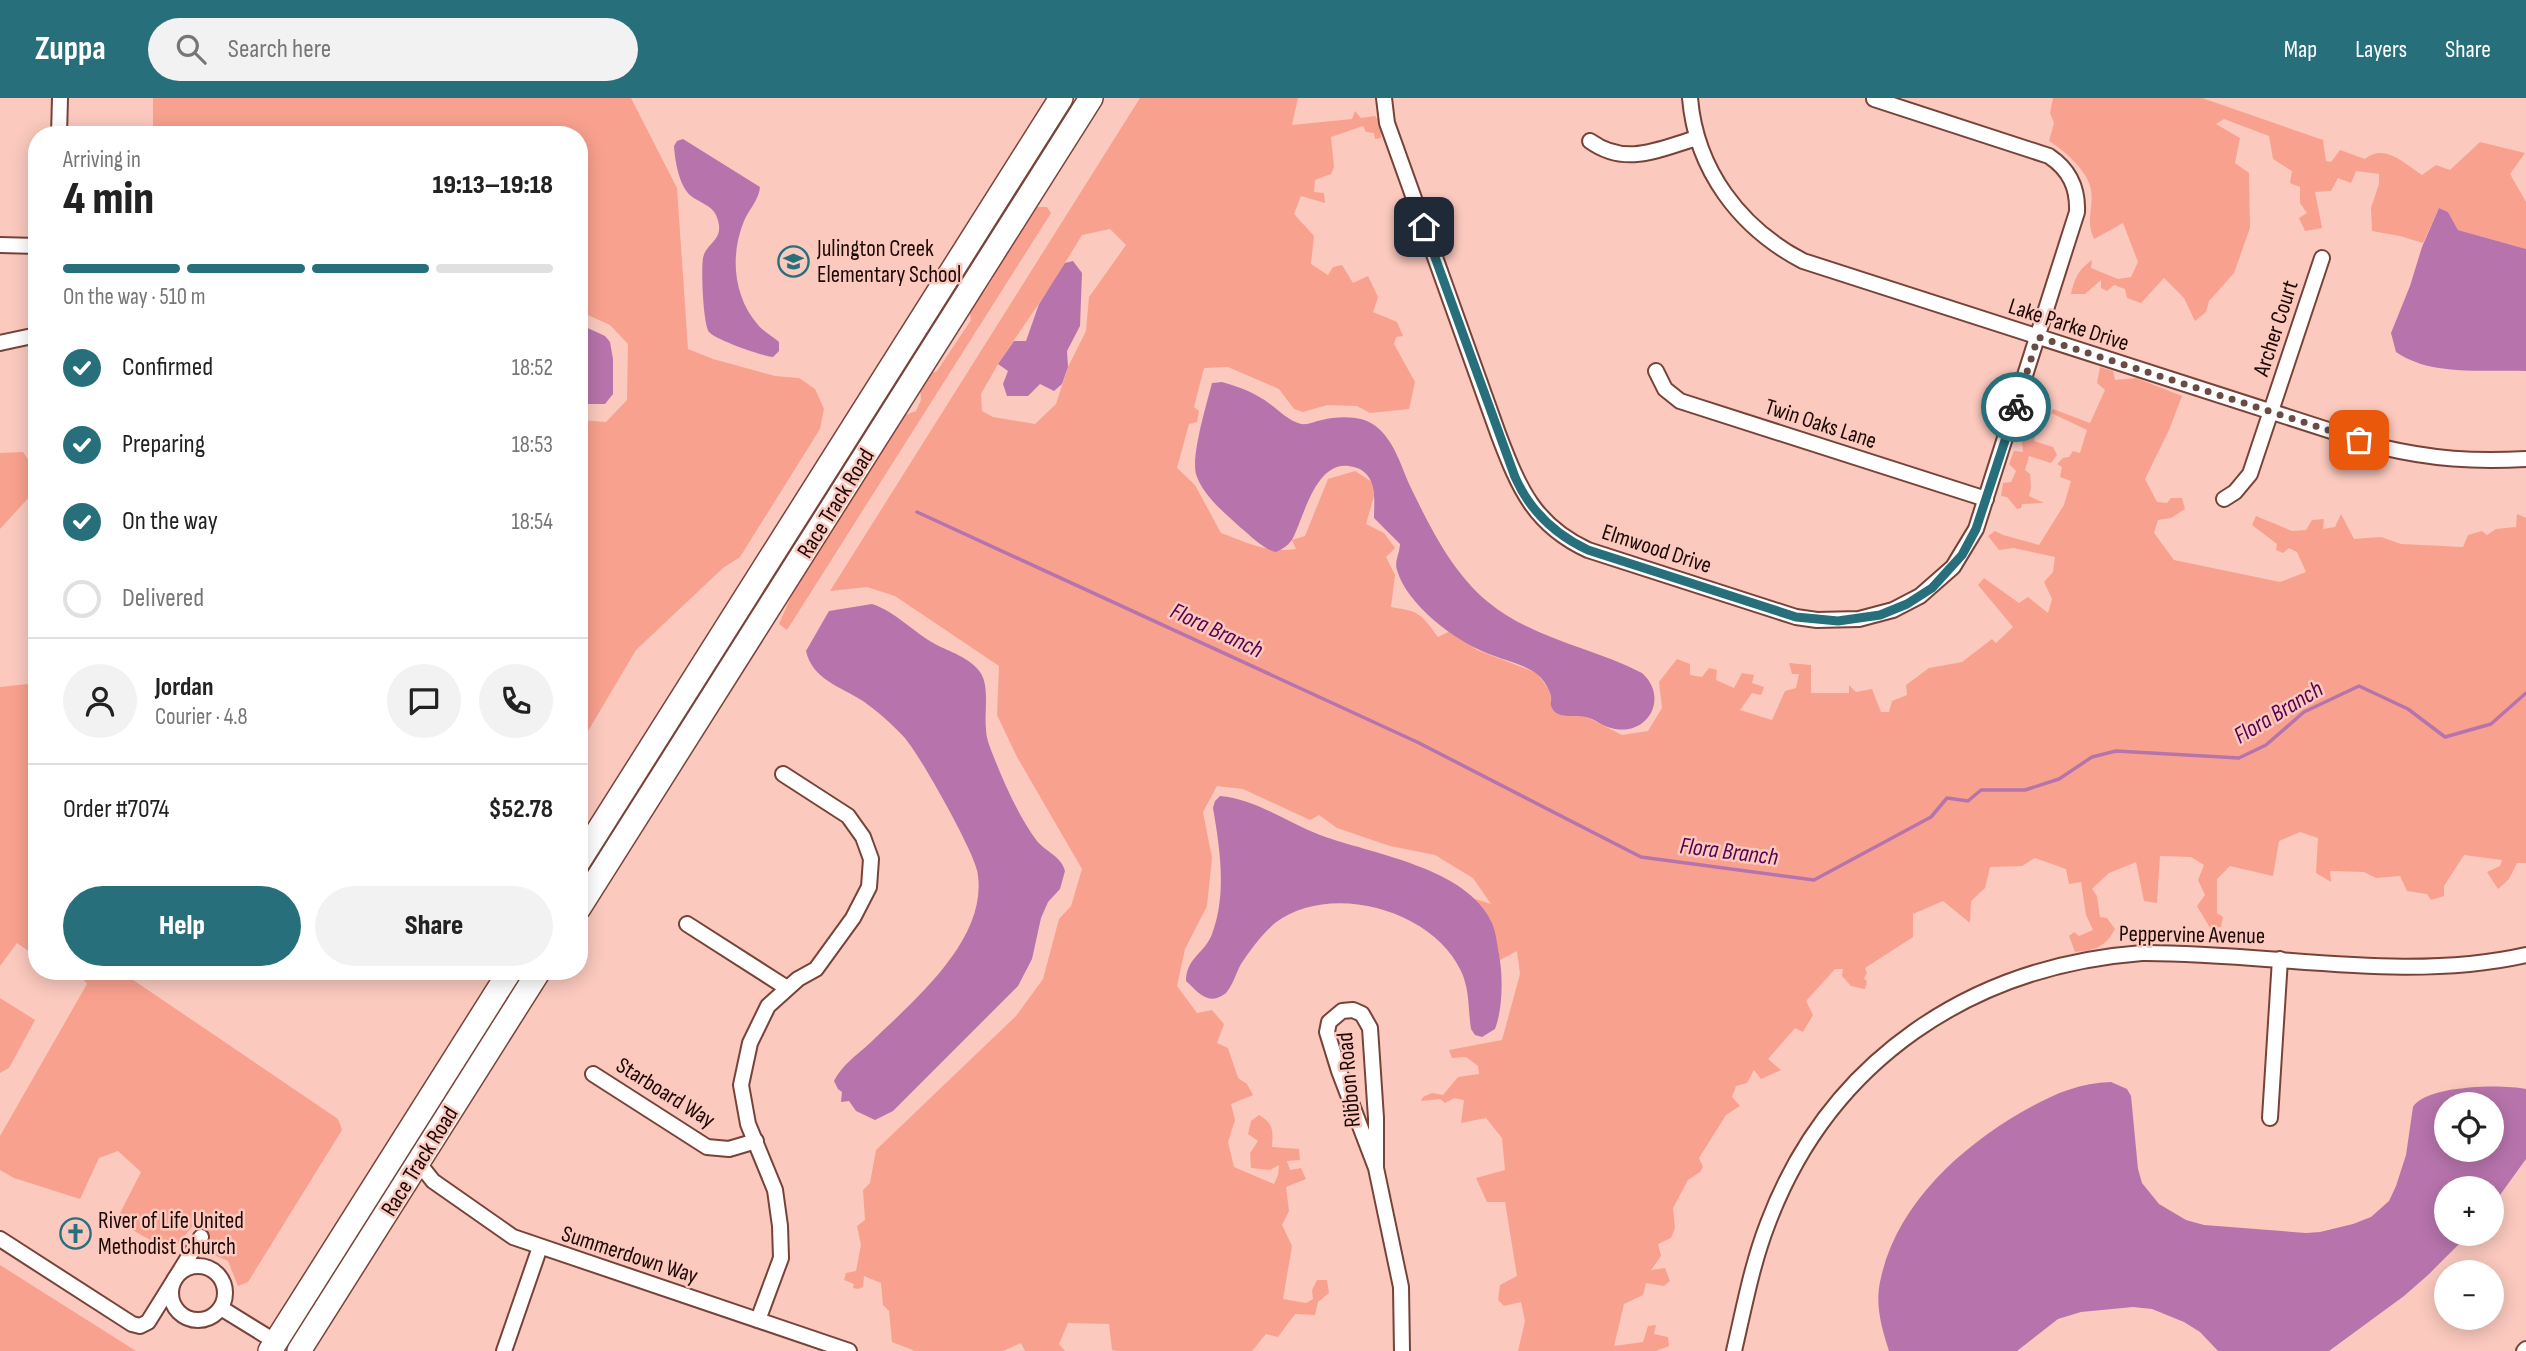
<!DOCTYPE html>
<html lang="en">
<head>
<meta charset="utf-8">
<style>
  :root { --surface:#fff; --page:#f2f2f2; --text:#222; --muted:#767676; --line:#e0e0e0; --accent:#286f7c }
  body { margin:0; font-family:"Sofia Sans Condensed",sans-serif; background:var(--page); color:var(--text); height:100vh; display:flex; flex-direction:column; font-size:26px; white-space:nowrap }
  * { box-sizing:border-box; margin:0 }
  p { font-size:23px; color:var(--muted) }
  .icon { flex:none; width:38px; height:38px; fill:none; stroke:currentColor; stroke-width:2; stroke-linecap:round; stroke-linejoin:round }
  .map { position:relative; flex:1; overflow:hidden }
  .drawer { position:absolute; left:28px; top:28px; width:560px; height:854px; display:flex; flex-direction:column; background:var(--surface); border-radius:28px; box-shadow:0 4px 18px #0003 }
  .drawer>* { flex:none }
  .controls { position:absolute; left:2434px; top:994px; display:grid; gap:14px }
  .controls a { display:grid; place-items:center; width:70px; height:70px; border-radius:50%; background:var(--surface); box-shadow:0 4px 18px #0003; font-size:35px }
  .pin { position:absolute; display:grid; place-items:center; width:60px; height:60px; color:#fff; margin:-30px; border-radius:14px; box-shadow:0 4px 10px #0006 }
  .courier { position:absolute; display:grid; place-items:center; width:70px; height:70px; margin:-35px; border:5px solid #286f7c; border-radius:50%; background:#fff; color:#222; box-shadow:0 2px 9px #0007 }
  .head em { font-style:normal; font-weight:800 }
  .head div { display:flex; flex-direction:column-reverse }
  .head { display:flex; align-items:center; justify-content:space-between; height:119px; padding:0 35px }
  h1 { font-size:46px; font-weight:800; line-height:52px }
  .bar { display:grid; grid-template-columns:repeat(4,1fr); gap:10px 7px; align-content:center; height:84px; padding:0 35px }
  .bar i { height:9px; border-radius:5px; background:var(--line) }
  .bar .on { background:var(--accent) }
  .bar p { grid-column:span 4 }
  .line { display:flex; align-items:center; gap:18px; padding:0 35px; border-top:2px solid var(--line) }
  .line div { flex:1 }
  .round { display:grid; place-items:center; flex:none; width:74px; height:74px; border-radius:37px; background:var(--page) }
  ol { padding:0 35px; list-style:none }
  li { display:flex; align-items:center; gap:21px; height:77px }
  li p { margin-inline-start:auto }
  li .icon { padding:7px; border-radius:50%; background:var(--accent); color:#fff; stroke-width:4 }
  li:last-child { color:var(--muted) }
  li i { width:38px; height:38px; border:4px solid var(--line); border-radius:50% }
  .cta { display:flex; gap:14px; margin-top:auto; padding:14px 35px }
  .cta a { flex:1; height:80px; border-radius:42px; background:var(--accent); color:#fff; font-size:28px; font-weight:800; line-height:80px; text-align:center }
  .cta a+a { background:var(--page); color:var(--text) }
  header { display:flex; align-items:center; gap:42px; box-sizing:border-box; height:98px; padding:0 35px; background:var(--accent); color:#fff }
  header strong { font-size:33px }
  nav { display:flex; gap:38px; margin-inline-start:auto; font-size:24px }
  .search { width:490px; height:63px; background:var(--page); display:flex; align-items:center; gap:18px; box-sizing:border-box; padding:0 24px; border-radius:38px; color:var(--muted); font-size:26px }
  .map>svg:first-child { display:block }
  .green { fill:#f9a18f; fill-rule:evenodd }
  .water { fill:#b774ac; fill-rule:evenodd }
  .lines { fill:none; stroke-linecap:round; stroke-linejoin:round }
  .stream { stroke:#b774ac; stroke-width:3.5 }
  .minor-casing { stroke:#774339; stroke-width:18 }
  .primary-casing { stroke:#774339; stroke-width:26 }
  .minor { stroke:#fff; stroke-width:14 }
  .primary { stroke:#fff; stroke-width:23 }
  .done { stroke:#6a4c46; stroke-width:7; stroke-dasharray:0 12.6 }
  .route { stroke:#286f7c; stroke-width:9 }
  .labels { text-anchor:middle; stroke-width:5; stroke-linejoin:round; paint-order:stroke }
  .poi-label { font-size:23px; fill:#1c0805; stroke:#fbc9be; text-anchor:start }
  .street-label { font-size:23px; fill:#1c0805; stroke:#fbc9be }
  .water-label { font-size:24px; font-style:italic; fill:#570150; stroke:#fbc9be }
</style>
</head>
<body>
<header>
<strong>Zuppa</strong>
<div class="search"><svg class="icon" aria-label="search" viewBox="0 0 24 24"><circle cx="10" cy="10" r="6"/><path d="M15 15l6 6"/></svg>Search here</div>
<nav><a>Map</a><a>Layers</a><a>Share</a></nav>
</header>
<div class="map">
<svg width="2526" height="1253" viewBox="0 0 2526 1253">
  <rect width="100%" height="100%" fill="#fbc9be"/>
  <g class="green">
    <path d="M153,0h478l46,90 11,161 25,10 62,17 24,2 16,11 9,20 -4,20 -80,128 -17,11 -87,82 -55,93 -2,1v-87l6,-10 -6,-2v-225l27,2 21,-22 1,-56 -18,-19 -31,-14v-176h-426z"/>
    <path d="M1140,0h158l-6,27 60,-6 3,-8 6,7 14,-2 6,7v15l-6,1 -1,-6 -8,-1 -3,-6 -32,11 3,30 -3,7 -16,6 -1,12 10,1 1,10 -24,-7 -7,18 20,22 -3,28 17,11 5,-8 9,-2 11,18 15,-7 10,21 -5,15 24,10 6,14 -7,1 -2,7 21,38 -6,27 -39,4 -13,-7 -30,-1 -24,7 -9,-3 -15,-20 -51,-22 -24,1 -10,39 5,4 -2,11 -8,2 -12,44 18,17 26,48c27,10 46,20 75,16l-4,-9 13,-4 23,-57 27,-8 17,11 2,14 -8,28 18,9 11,15 -9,9 9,18 -4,32c30,5 29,6 47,30l12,-6 27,19 60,23 12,17 2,8 15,18h19l37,19 26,-4 14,-23 -3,-26 18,-23 13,5v11l12,2 7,-9 8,2 -1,10 18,8 8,-15 12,2 -2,8 12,4 -3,8 -9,-2 -12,17 32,10 13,-29 11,-3 3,-14h-7l-3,-11 22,2v28h38v-8l7,7 16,-3 9,23h8l3,-11 15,-6 -1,-10 23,-17 33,-6 30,-23 4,4 17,-16 -35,-42 6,-7 35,25 9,-6 20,16 4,-14 -8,-17 9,-10 2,-15 -41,-9 -15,2 -11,-14 7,-5 8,4 36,10 25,-40 7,-24 -11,-4 2,-10 -5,-3 6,-6 6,-1 4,-6 7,2 7,-23 -36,-17 2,-4 37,14 15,-33 -8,-7 3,-16 13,4 2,9 21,-2 46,18 -13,34 -24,49 12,23 10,1 4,-5h11l3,11 -14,9 -13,2 -4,13 20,27 106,22 26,-10 -9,-20 -8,-4 -6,5 -7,-3 1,-6 -25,-19 4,-9 36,15 14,-1 6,-10 12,-1 -1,10 12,-2 6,-13 13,25 27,-2 20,7 62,3 5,-12 14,-4 5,4 9,-6 20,-2 1,-13 9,4v345h-9l-8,16 -11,10 -11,-17 13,-6 2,-6 -38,-5 -20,31v10l-13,4 -4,-6 -20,-3 -7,-15 -24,2 -12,-6 -34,-1 1,11 -15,-9 2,-35 -18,-6 -21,9 -6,35 -43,-10 -13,13v34l6,4 -2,10 -11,1 -13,-22 8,-11 -7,-15 6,-15 -13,-8 -31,-1 -3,47 -13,-2 -8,-39 -27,11 -17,16 5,7 3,21 7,1 8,11c-10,19 -20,21 -40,23l-6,-16 5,-4 5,4 14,-6 -7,-15 -5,-33 -12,2 -3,-15 -31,-11 -13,8 -32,1 -5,21 -14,13 -1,22 -27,-22 -30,13v23l-48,31 2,5 -3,5 3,4 -2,7 -14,-3 -9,-10 1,-7h-8l-29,32 7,14 -10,17 -8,-4 -27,31 13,11 -20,9 -7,-9 -7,13 -11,3 -4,11 8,9 -14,9 -27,43 4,9 -3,5 -12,8 -15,28 2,20 -4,10 -13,6 3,12 -10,14 14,-2 5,13 -6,5 -18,-3 -3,12 -19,9 -10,42 29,-4 5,-16 8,-1 -2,9 14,3 1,9 -13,5h-138l7,-30 -4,-19 -17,4 -6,-6 2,-15 17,-9 -12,-74h-18l-11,-24 29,-8 -3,-32 -16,-20 -25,5 3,-23 -10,-2 -9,5 -5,-4 -19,2 2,-4 9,-4 11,2 15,-18 21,-3 -1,-8 -12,-9 -14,1 -3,-8 53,-10 18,-66 -3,-23 -17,9c-6,-28 -6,-42 -28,-62l19,6 -18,-26 -38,-23 -45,-9 -53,-18 -18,-13 -9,5 -67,-31 -26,-3 -14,26 9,46 -5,48 -22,43 -8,37 20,27 15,-3 12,14 -7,19 11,5 10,30 9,6 6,11 -22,9 4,16 -7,22 6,25 40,17 4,-9 1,-10 -9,5 -19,-2 -1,-15 8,-12 -10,-7 3,-13 8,-6c15,9 14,16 13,32l27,2 1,11 -13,1 3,9 11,-2 5,11 -20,8 3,24 -7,14 10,21 -9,53 23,4 7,-4 -1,-9 5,-10h10l2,13 -11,9 -3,13 -20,-1 -17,23 -12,-3 -14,17h-134l-6,-1 -3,-26 -41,-1 -9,21 6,7h-40l-4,-8 -18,8h-88l-23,-9 -3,-31 -6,-6 -2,-22 -17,-7 -1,11 -5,2 -5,-1 1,-4 -10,-4 2,-7 10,-2 5,-26 -4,-19 8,-6 -2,-30 7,-7 6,-33 140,-134 27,-37 16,-60 12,-13 11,-37 -65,-112 -20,-42 2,-49 -104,-70 -28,-9 -37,4zM1110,131l16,16 -37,52 -3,34 -18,36 -12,37 -21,20 -42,-7 -11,-6 -1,-17 17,-30 54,-80 30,-49z"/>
    <path d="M2053,0h149l121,42 3,21 5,1 9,-12 25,9c19,-16 39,4 57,16l14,-10 14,5 30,-28 45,11 -15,21 16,28v47l-68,-19 -10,-18 -9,-4 -16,35 -23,-7 -28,-5 -1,-23 8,-24v-10l-23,-3 -5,12 -13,-5 -7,13 -16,1 7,36 -17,3 -6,-13 8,-5 -7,-10v-16l-10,-4 2,-12 -19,-12 -4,-23 -45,-17 -8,5 24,14 -5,25 14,10 1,55 -16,45 -25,28 -3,11 -11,9 -11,-23 -20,-20 -23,25 -14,-5 -2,-9 -11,-4 -7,6 -6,-3v-8l-16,14h-14c4,-16 7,-24 21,-34l-1,8 27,11 13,-2 7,-15 -15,-39 -29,16c-9,-19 0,-30 -3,-49 -3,-19 -27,-40 -42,-49l5,-18 -4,-10z"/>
    <path d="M1034,109h13l4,6 -264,417 -8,-6 24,-55 97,-152 16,-6 5,-11 -1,-13 7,-12 10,-4 34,-51 -2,-13 6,-13 10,-3c4,-7 9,-14 12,-21 7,-14 3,-27 21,-33l10,-23z"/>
    <path d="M2037,328l-3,15 19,6 4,8 -6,8 -22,-7 -4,14 5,4 1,14 -2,8 15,7 -22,1 -1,4 -4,1 -10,-12 -6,-1 2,-13 8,-1 5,-11 -7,-7 5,-13 9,1 -1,-11 9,-13z"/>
    <path d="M23,354l9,13 -1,30 -31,34v-76z"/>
    <path d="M37,585v274l-20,-14 -17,23v-279z"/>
    <path d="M58,873h62l218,148 4,11 -94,152 -10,4 -10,-25 -16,-7 -2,-19 -16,-11 -22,28 -56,-31 25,-49 -23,-21 -19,7 -19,41 -66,-21 -14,-8v-34l87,-152 -8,-11z"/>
    <path d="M0,900l35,22 -26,48 -9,5z"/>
    <path d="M0,1167l136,86h-136z"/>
  </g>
  <g class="water">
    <path d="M683,41l77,48c-1,13 -11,22 -16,34 -14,34 -11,75 14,104 6,7 14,11 21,17v9l-6,6c-11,-1 -57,-17 -64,-25 -6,-8 -8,-63 -6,-74 3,-16 24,-18 13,-43 -4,-9 -17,-13 -25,-19 -12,-10 -16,-35 -17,-50l3,-5z"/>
    <path d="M2439,110l9,4 10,18 68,19v122c-42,-2 -94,6 -130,-19l-5,-19 19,-47 12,-39z"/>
    <path d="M1073,163l9,12 -2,53 -13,25 1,16 -6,17 -8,7 -14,-7 -12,12h-21l-4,-12 5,-13 -10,-7 16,-23h12l13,-37 26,-41z"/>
    <path d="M579,226l26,12 5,6 3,17v35l-8,10h-26z"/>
    <path d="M1222,284c13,4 27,8 39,16 13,7 25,22 40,26 8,1 14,-3 21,-4 17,-4 42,-5 56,8 18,16 23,39 33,60 20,41 41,84 77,114 45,37 103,45 154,71 28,25 5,65 -31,55 -9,-2 -16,-9 -25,-11 -10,-3 -28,3 -34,-9 -3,-6 0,-4 -1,-11 -1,-7 -7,-17 -13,-22 -9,-9 -37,-16 -49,-21 -34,-13 -82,-49 -92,-84 -3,-8 3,-18 3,-26l-26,-26c0,-15 3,-36 -10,-46 -4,-4 -10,-5 -15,-6 -33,-5 -45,50 -56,72 -4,7 -10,11 -17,14 -13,-3 -24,-15 -35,-24 -15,-14 -39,-33 -45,-54 -5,-19 11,-71 16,-91z"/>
    <path d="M872,506c24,8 40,27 63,40 15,8 34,13 45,28 10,14 4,40 6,57 0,9 4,18 7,26 11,28 26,62 44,86 9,11 24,15 28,30l-5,18 -12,13 -7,16 -9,41 -14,27 -125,125 -18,9 -19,-9 -7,-10 -8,1 1,-10 -4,-3 -4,-8c8,-16 23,-26 36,-38 43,-42 121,-105 107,-173 -4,-20 -59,-119 -74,-134 -11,-12 -26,-25 -40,-35 -22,-14 -51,-22 -57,-50l23,-40z"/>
    <path d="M1220,698c35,3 67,26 100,39 51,19 147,32 172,88 4,9 5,21 7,31 4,22 4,54 -4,75l-13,8 -7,-2 -4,-6c-3,-19 -1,-39 -10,-58 -28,-61 -131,-90 -186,-48 -13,11 -25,27 -34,41 -5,9 -8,21 -15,29 -1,1 -8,5 -9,5 -13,4 -23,-10 -31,-17 0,-23 19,-28 26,-47 15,-40 8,-85 1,-126l2,-7z"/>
    <path d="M2111,984l16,7 4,7 7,73 4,14 17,21 27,16 18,5 102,8 14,-1 33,-8 18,-7 18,-16 7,-15 10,-31 7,-48c13,-22 90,-23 113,-18v70l-34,47v-18h-46v46h23l-41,41 -24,21 -75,55h-111l-18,-19 -16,-10 -32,-13 -19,-2 -52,5 -23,7 -41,32h-128c-7,-22 -14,-45 -9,-69 15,-75 77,-132 140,-169 30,-17 56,-30 91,-31zM2446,1006h46v46h-46z"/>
  </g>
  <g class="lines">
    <path class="stream" d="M917,414l500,230 224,115 173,23 117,-63 16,-19 21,3 13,-11h44l34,-11 33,-22 24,-6 123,7 27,-13 38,-33 55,-26 49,23 37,28 46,-13 35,-31"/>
    <defs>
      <g id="minor">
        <path d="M1384,0l3,25 112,313c20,52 35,89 89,114l208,67 21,3 42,-1 34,-9 27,-14 33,-29 23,-38 101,-317c1,-24 -7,-42 -28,-56l-175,-57"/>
        <path d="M1690,0c6,72 50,130 113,163l578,186c51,12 93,15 145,12"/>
        <path d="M59,37l1,-37"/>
        <path d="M1590,43c36,26 69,8 107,-3"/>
        <path d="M0,147l37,1"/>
        <path d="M0,245l37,-8"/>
        <path d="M1656,273l9,18 15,12 306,98"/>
        <path d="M2224,401l11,-7 15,-18 72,-216"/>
        <path d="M687,826l100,64"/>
        <path d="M593,976l114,73 22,2 27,-8"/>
        <path d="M2270,1020l10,-159"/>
        <path d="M418,1064l15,19 80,56 336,114"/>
        <path d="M1376,1070v-50l-6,-90 -8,-14 -9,-4 -11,1 -13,11 -2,10 12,39 37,97 25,119 1,64"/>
        <path d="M0,1141l132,85 8,2 8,-4 53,-85"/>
        <circle cx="198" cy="1195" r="27"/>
        <path d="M221,1210l55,34"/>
        <path d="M758,1222l23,-62 -1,-32 -5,-36 -27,-66 -7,-39 9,-42 18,-37 30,-27 18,-10 37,-51 16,-31 2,-28 -8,-22 -15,-21 -65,-42"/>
        <path d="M504,1253l36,-104"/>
        <path d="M1734,1253c10,-43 18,-87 34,-128 62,-164 204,-257 374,-270 126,-1 260,30 384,2"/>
        <path d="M2524,1253l2,-2"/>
      </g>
      <g id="primary">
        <path d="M579,763l482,-763"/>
        <path d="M579,810l512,-810"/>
        <path d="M270,1253l240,-380"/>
        <path d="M299,1253l240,-380"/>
      </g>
    </defs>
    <use href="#minor" class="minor-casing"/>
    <use href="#primary" class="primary-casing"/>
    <use href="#minor" class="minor"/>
    <use href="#primary" class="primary"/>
  </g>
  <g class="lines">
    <path class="done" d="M2016,309l22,-70 321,103"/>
    <path class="route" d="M1424,129l91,250c15,34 39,57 73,73l208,67 42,4 42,-6 27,-11 25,-16 30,-33 14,-26 40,-122"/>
  </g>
  <defs>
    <symbol id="school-ring" viewBox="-11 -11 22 22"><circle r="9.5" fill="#fbc9be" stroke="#286f7c" stroke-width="1.5"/><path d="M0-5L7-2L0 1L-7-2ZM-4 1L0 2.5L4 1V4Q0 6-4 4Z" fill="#286f7c"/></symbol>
    <symbol id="church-ring" viewBox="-11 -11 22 22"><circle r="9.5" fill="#fbc9be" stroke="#286f7c" stroke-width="1.5"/><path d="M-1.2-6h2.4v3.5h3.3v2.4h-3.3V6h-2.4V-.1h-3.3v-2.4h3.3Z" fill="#286f7c"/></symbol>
  </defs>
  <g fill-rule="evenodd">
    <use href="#school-ring" x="776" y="146" width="35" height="35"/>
    <use href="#church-ring" x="58" y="1118" width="35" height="35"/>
  </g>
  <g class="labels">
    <g class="poi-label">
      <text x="817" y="158">Julington Creek<tspan x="817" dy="26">Elementary School</tspan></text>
      <text x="98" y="1130">River of Life United<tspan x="98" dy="26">Methodist Church</tspan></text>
    </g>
    <g class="street-label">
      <text transform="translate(2069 226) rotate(18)" y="8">Lake Parke Drive</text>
      <text transform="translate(2275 230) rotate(-72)" y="8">Archer Court</text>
      <text transform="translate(1821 325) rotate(18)" y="8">Twin Oaks Lane</text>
      <text transform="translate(835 405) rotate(-58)" y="8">Race Track Road</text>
      <text transform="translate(1657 450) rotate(18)" y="8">Elmwood Drive</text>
      <text transform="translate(2192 836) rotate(1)" y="8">Peppervine Avenue</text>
      <text transform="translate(1348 982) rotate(-95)" y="8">Ribbon Road</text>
      <text transform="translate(666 994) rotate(32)" y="8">Starboard Way</text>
      <text transform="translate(419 1063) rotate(-58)" y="8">Race Track Road</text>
      <text transform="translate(630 1156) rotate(18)" y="8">Summerdown Way</text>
    </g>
    <g class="water-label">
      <text transform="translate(1217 532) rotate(25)" y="8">Flora Branch</text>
      <text transform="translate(2278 614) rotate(-31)" y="8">Flora Branch</text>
      <text transform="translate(1729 753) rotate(7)" y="8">Flora Branch</text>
    </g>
  </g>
</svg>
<div class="controls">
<a><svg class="icon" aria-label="locate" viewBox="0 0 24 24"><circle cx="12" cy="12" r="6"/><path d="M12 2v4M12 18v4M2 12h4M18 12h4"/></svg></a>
<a>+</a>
<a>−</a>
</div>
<div class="pin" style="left:2359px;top:342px;background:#ea580c"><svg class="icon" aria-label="bag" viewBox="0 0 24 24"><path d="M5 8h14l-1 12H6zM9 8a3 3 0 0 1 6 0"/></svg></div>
<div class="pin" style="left:1424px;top:129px;background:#1f2937"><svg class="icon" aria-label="home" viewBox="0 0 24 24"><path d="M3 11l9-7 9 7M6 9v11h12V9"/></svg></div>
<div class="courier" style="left:2016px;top:309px"><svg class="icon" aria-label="bike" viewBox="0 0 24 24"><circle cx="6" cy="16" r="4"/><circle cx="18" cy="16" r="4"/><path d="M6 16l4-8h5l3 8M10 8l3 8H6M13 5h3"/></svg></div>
<section class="drawer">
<div class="head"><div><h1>4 min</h1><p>Arriving in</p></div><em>19:13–19:18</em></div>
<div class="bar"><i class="on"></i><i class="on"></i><i class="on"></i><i></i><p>On the way · 510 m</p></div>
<ol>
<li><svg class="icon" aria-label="check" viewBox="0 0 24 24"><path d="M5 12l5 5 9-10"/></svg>Confirmed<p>18:52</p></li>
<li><svg class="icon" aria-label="check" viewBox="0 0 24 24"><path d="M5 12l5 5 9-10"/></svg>Preparing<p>18:53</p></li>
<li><svg class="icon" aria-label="check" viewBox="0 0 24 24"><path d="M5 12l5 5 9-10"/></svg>On the way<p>18:54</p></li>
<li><i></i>Delivered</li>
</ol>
<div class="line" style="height:126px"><a class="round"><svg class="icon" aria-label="person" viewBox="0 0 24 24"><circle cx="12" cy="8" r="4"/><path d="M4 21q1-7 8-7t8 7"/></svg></a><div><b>Jordan</b><p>Courier · 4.8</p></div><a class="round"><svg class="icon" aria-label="chat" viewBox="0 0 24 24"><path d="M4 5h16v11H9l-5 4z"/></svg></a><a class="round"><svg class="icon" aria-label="phone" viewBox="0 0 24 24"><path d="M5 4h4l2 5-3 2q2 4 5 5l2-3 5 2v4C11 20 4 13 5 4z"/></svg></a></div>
<div class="line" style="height:91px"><div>Order #7074</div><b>$52.78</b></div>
<div class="cta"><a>Help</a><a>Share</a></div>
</section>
</div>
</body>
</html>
